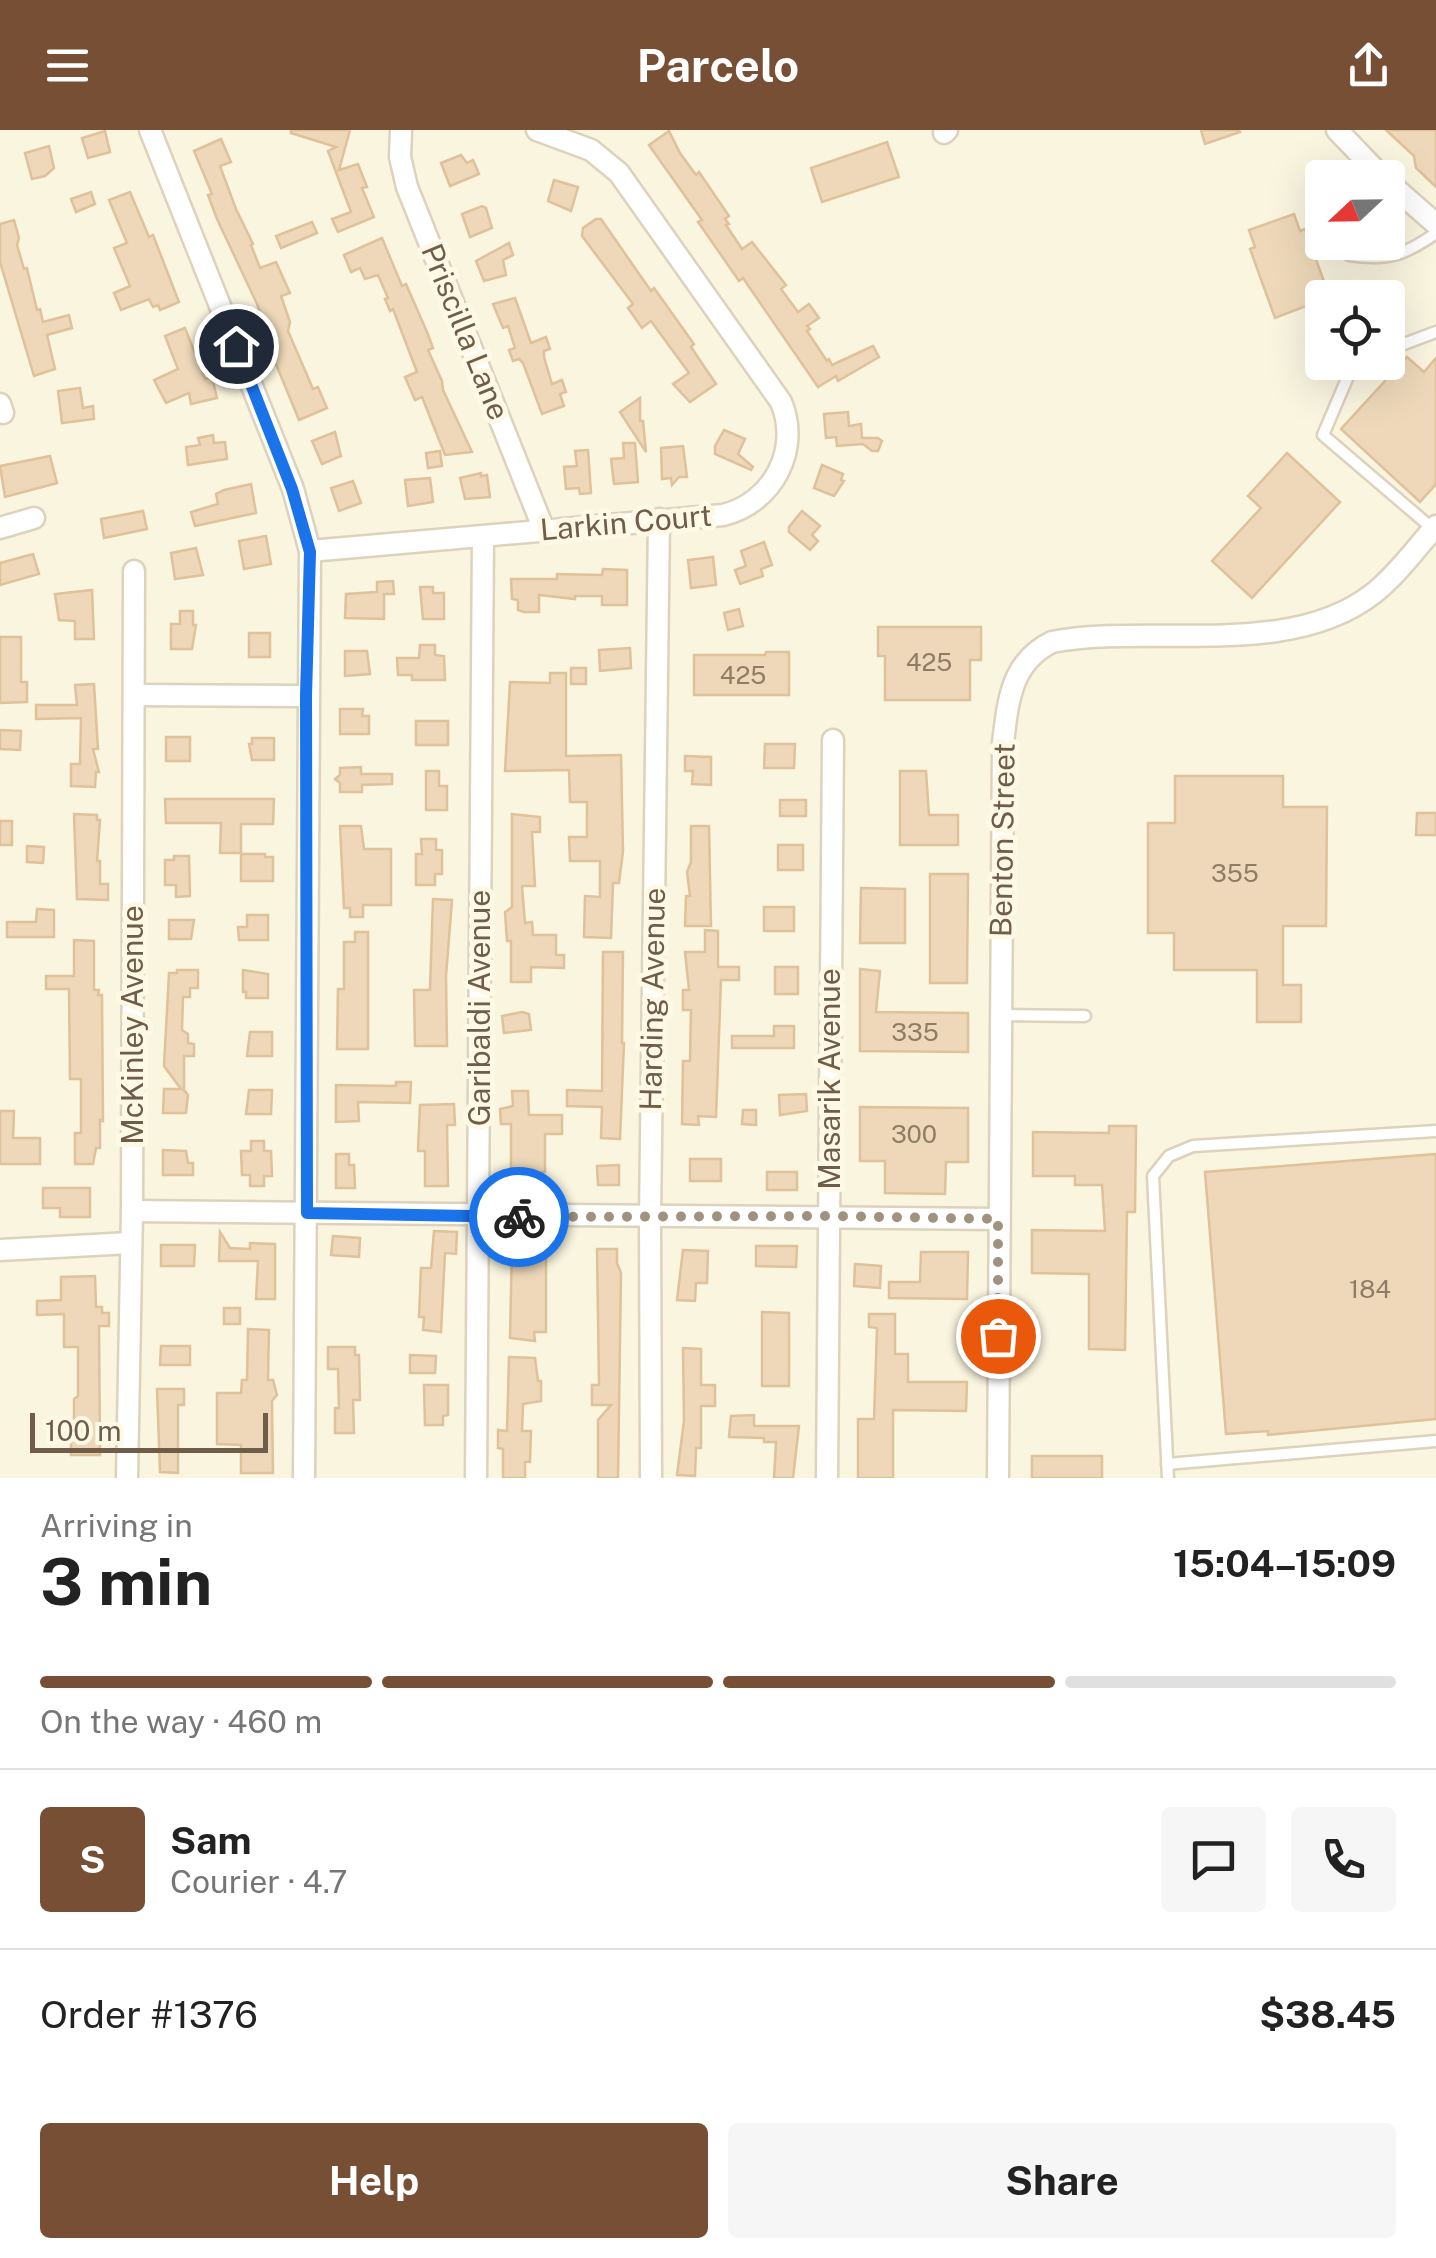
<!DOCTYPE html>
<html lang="en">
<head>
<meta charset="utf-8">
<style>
  :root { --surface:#fff; --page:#f6f6f6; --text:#222; --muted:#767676; --line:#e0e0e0; --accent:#774f34 }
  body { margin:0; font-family:"Public Sans",sans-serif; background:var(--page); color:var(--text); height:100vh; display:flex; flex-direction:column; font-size:38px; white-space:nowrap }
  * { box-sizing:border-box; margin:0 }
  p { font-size:32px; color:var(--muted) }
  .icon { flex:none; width:55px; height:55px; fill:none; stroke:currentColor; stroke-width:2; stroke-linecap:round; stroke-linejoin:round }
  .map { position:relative; height:1348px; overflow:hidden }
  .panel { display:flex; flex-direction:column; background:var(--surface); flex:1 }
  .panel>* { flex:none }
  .needle { width:65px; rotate:248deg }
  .buttons { position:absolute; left:1305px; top:30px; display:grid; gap:20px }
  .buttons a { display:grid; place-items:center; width:100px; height:100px; border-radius:10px; background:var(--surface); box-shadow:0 10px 40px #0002; font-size:50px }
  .scale { position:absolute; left:30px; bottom:25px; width:238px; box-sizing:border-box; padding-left:10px; border:5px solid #6f5d49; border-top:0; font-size:28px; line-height:35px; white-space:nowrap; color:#6f5d49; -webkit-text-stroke:8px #fef9e5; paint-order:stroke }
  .pin { position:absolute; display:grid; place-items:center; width:85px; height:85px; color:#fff; margin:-42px; border:5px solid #fff; border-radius:50%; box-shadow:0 2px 10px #0007 }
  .courier { position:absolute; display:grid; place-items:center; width:100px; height:100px; margin:-50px; border:8px solid #1a73e8; border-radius:50%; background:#fff; color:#222; box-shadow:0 2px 12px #0007 }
  .summary em { font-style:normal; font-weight:700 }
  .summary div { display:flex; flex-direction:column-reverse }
  .summary { display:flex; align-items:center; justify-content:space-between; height:170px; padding:0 40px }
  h1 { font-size:65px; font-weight:700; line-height:75px }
  .bar { display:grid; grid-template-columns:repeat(4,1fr); gap:15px 10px; align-content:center; height:120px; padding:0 40px }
  .bar i { height:12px; border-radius:8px; background:var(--line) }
  .bar .on { background:var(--accent) }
  .bar p { grid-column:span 4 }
  .line { display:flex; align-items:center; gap:25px; padding:0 40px; border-top:2px solid var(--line) }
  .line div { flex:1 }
  .round { display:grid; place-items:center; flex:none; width:105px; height:105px; border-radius:10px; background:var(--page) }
  .primary-button { display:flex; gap:20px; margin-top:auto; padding:20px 40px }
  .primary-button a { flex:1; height:115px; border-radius:10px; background:var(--accent); color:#fff; font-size:40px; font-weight:700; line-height:115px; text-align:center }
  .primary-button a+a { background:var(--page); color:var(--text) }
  header { display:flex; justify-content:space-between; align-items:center; height:130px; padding:0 40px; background:var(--accent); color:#fff; font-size:45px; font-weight:700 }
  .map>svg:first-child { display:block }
  .building { fill:#eed8b9; stroke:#dfc19a; stroke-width:2.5 }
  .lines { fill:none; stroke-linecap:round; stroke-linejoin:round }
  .lane-casing { stroke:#ddd2bc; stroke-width:15 }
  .street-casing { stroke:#ddd2bc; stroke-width:25 }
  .lane { stroke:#fff; stroke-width:10 }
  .street { stroke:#fff; stroke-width:20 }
  .done { stroke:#a0927e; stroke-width:10; stroke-dasharray:0 18 }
  .route { stroke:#1a73e8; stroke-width:12 }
  .labels { text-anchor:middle; stroke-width:10; stroke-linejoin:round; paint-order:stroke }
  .number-label { font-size:25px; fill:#8f7c65 }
  .street-label { font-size:30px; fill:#6f5d49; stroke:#fef9e5 }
</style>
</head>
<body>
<header><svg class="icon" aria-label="menu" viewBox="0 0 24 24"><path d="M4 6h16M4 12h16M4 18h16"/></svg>Parcelo<svg class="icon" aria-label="share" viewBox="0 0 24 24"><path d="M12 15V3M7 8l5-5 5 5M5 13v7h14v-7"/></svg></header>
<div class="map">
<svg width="1436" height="1348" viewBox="0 0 1436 1348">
  <rect width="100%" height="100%" fill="#faf5df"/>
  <g class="building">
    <path d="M291,0h59l-11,40 19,-6 9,23 -5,1 12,29 -36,15 -6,-13 19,-7 -23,-61 8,-4 -45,-14z"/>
    <path d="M1201,0h38l1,2 -35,12z"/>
    <path d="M1386,0h50v57l-20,-19 -2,-12z"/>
    <path d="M105,1l5,21 -22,6 -6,-20z"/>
    <path d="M669,1l11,22 16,22 3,-3 30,44 -4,3 4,5 -3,1 16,24 10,-7 34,43 -5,4 17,23 11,-8 10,14 -12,8 3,3 -3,2 20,30 2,-2 3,6 41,-19 6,11 -41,24 -2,-5 -18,11 -75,-109 -4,3 -27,-39 -14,-20 4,-2 -53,-75z"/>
    <path d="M221,9l10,23 -11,4 16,43 17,35 -2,1 9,23 16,-6 14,31 -9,3 9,26 -2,9 25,58 5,-2 9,21 -28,12 -26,-63 3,-1 -19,-52 -40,-85 -9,-24 4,-1 -18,-43z"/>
    <path d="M887,12l12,35 -77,25 -11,-34z"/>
    <path d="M49,16l5,22 -9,8 -13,3 -7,-26z"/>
    <path d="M461,25l6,8 6,-3 6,14 -29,12 -9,-23z"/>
    <path d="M554,50l24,7 -7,24 -23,-10z"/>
    <path d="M91,62l4,12 -19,8 -5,-13z"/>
    <path d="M130,62l19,45 4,-2 26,67 -19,8 -2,-5 -5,2 -4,-8 -28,11 -7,-17 16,-7 -16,-38 13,-5 -18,-43z"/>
    <path d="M482,76l4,2 6,20 -22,9 -8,-23z"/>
    <path d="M1294,84l6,17 5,-2 25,69h-8v2l-47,18 -25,-69 5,-2 -6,-17z"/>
    <path d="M596,89h5l50,72 3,-3 40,56 -3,3 25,37 -26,18 -17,-18 16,-11 -38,-52 -9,7 -14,-20 5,-4 -51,-68 1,-8z"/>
    <path d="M14,90l5,18 -2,7 7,24 3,-1 10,42 3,-1 3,13 26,-7 3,13 -25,7 8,34 -21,7 -34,-114v-38z"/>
    <path d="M312,92l5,11 -36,15 -5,-12z"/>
    <path d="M382,108l20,48 4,-2 21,48 6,16 -5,2 14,31 1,9 29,62 -27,3 -23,-58 -7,3 -10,-23 12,-5 -24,-63 -3,2 -5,-12 3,-1 -10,-23 -13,4 -5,-11 -9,4 -7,-17z"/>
    <path d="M509,113l4,12 -10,5 3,15 -22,6 -8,-20z"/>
    <path d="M515,168l16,45 15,-6 4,12 -6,2v6l8,27 10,-4 4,12 -6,2 4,12 -22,8 -19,-51 -4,-4 -6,2 -4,-11 6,-2 -7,-22 -5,2 -10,-24z"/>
    <path d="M185,198l20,51 7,-2 5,21 -26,6 -2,-11 -23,10 -12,-23 24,-11 -13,-33z"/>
    <path d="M1407,227l17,15 12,-14v126l-16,18 -79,-73z"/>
    <path d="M80,258l3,20 10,-2 1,13 -32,4 -4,-32z"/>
    <path d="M640,268v23h3l3,31 -26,-40z"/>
    <path d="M848,282l1,14 12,-2 1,14h16l4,3 -4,10h-6l-9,-7 -26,2 -1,-9 -10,1 -2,-24z"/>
    <path d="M724,300l21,9 -7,15 15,13 -2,3 -36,-16v-8z"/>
    <path d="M335,302l6,24 -19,8 -10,-23z"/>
    <path d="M213,305l1,8 11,-1 2,17 -39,6 -2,-18 14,-2 -2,-7z"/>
    <path d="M623,313h12l3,39 -24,2 -3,-25 13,-1z"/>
    <path d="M683,316l4,31h-8l-7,8 -1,-7 -9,1 -1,-31z"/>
    <path d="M588,320l3,43 -11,1 -1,-6 -13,1 -2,-22 13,-1 -2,-15z"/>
    <path d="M440,321l2,15 -14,2 -2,-15z"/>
    <path d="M1287,323l53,49 -88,96 -40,-37 49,-53 -13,-12z"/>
    <path d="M50,326l7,27 -52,14 -5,-31z"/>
    <path d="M822,335l21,9 -2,6 3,1 -10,15 -20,-8z"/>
    <path d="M481,343v3l6,-1 3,22 -25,2 -5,-21z"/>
    <path d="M430,348l3,24 -25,4 -3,-26z"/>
    <path d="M353,351l8,22 -22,8 -8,-23z"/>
    <path d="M251,354l5,29 -61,13 -4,-14 27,-8 -2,-10 8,-4z"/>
    <path d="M143,381l4,18 -43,9 -3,-19z"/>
    <path d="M802,381l18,15 -8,9 6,6 -8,9 -21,-18v-5z"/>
    <path d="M266,406l5,28 -27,5 -5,-28z"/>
    <path d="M764,412l8,23 -11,4 2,7 -23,8 -5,-14 11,-4 -5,-15z"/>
    <path d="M196,418l7,27 -28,4 -4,-26z"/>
    <path d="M33,424l6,20 -39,11v-22z"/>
    <path d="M713,427l3,28 -25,3 -3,-28z"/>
    <path d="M603,439l24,1v35h-25v-9h-27v3l-36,-4v17h-15l-6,-2v-10l-6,-1 -1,-20h46v-5l45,1z"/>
    <path d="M393,451l1,13h-10v25l-39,-1 1,-24 31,-2v-10z"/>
    <path d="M420,457h13v6h11v26h-21z"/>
    <path d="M92,460l2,49h-19v-18l-16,-1 -4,-26z"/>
    <path d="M739,479l4,17 -15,4 -4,-17z"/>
    <path d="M180,481h13v14h3l-4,24h-21v-25h9z"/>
    <path d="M878,497h103v33h-11v40h-85v-44h-7z"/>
    <rect x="249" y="503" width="21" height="24"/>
    <path d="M0,507h21v45h6v20l-27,1z"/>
    <path d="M420,515h15v10l9,1 1,24h-33v-5h-14l-1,-17h22z"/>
    <path d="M630,518l1,20 -31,3 -1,-21z"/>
    <path d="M345,521h22l3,23 -25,2z"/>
    <path d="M766,522h23v43h-95v-40h71z"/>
    <rect x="571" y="538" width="15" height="16"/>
    <path d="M550,543h16v83l55,-1 2,96 -4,32h-6l-2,55 -27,-1 1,-41 15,1v-36h-30l-1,-24h18v-35h-17l-1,-32 -64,1 5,-89 40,1z"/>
    <path d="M94,554l4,65h-5l6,23h-3l-1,15 -24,-1v-22h9l1,-46 -45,1v-14h41l-2,-20z"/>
    <path d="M340,579h23l-1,7h7v18h-29z"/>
    <rect x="416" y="591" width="32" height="24"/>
    <path d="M0,600l21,1 -1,19 -20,-1z"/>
    <rect x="166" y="607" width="24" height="24"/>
    <path d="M252,608h22v22h-22l-3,-16h3z"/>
    <path d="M765,614h30l-1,24h-30z"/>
    <path d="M685,626l26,1v28l-19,-1 1,-13h-8z"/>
    <path d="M361,637v7h31v10l-30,1v7h-22v-9l-5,-4 5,-4v-7z"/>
    <path d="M426,641h13v15h8v24h-21z"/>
    <path d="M900,641h26l3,44h29v30h-58z"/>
    <path d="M1175,646h108v31h44l-1,119h-43v59h18v37h-44v-52h-83v-37h-26v-110h27z"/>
    <path d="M165,669h109l-1,25h-32v29h-21l1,-30h-55z"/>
    <rect x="780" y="670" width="26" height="16"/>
    <path d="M1417,683h19v22h-20z"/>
    <path d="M74,684l23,1v5h3l-3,41h3v23h8v16l-31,-1z"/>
    <path d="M512,684l28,3v15h-8l3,54h-13l3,37 7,-1 1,13h23v20h8v13l-33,-1v15h-20v-41h-4l-2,-29 7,-5z"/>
    <rect x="0" y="691" width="12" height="24"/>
    <path d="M340,696h21l3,23h27v56h-28v12h-13v-9h-6z"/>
    <path d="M691,696h18l2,100h-26l1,-30h4l-3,-24 4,-10z"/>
    <path d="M421,709h15v11h6v24h-7v11h-19v-31h6z"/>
    <rect x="778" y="715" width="25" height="25"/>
    <path d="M27,716l17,1 -1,16 -16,-1z"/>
    <path d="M241,724h24v3h8v24h-32z"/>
    <path d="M174,726h15l1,40 -14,1v-12h-11v-25h9z"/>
    <path d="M930,744h38l-1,109h-37z"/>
    <path d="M861,758l44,1v54h-45z"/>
    <path d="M433,769l19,1 -6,76 1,70h-32l-1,-56h16z"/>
    <rect x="764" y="777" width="30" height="24"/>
    <path d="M37,779l17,1v27h-47v-15h29z"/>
    <path d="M247,785h21v25h-29l-1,-13h9z"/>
    <path d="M169,790h25l-3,19h-22z"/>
    <path d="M705,800l13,1v36h21v13h-18l-5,137 -18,-1 1,9 -17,-1 1,-63h7l1,-51h-8v-20h6l-4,-38h20z"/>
    <path d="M355,802h13v117h-31l1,-60h6v-47h11z"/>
    <path d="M74,810l20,1v49h5l-1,5h4l1,126 -3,-1v28h-4l-3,16h-18v-31h6v-54h-11l-1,-90h-23v-13h28z"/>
    <path d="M603,822h20l-1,91h2l-4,96 -19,-1 1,-31 -35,-1v-16l35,1z"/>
    <rect x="775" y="837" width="23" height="27"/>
    <path d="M860,839l20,2 -4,41 92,1v39l-108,-1z"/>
    <path d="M177,840h21v18h-8v9h-7l-1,33 6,4v9l6,1v12h-10v34l4,5 -2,18h-23l1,-24h17l-17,-23 5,-93h8z"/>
    <path d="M243,840l25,4v24h-22v-6h-3z"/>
    <path d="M522,882l7,2 2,16 -27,3 -2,-17z"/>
    <path d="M774,896h20v22h-62v-12h42z"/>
    <path d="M250,902h22v24h-25z"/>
    <path d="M396,952h15l-1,21 -52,-1 1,19 -23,1v-37l60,1z"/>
    <path d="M249,960h23l-1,24h-25z"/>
    <path d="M512,961h16l1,24h33v19h-17v38l-12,2 1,14h-23v-64h-10l-1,-15 13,-3z"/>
    <path d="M806,964l1,17 -27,4 -1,-20z"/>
    <path d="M454,974l1,21h-8l1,61h-23v-35h-7l2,-46z"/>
    <path d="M860,977l108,1v54h-22l-1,32 -60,-1v-32h-25z"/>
    <path d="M743,980h13v15l-14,-1z"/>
    <path d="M0,981h14l-1,27h27v26h-40z"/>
    <path d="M1109,996h27l-1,86h-8l-2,138 -36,-1v-75l-57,-1v-43l73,1 -3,-46h-27v-9h-42v-44l76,1z"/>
    <path d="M251,1011h13v10h7l1,25h-8v10h-14v-11h-8l-1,-24h10z"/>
    <path d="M163,1020l23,1 2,12h5v12h-30z"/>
    <path d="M336,1024h13v11h5l1,23h-19z"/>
    <path d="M1436,1024v265l-168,16v-4l-42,3 -21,-262z"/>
    <rect x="690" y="1029" width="31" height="22"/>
    <path d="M619,1035v20h-21l-1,-19z"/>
    <rect x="767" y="1042" width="30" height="18"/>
    <path d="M43,1058h47v29h-30v-9h-17z"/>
    <path d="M434,1101l23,1 -1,22 -11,-1 -4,79 -18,-2 1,-13h-5l2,-49h10z"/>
    <path d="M220,1102l10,16 20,1v-6l25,1v55h-19l2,-38h-39z"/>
    <path d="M333,1106l27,2 -1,19 -28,-2z"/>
    <path d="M512,1114h31v8h3v80h-12l1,9 -25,-3z"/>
    <path d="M161,1115h34l-1,21h-33z"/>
    <path d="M756,1116h41l-1,21 -40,-1z"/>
    <path d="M597,1119h20v14l4,10 -3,205h-20v-58l13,-15h-19v-20h7z"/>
    <path d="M683,1120l25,1 -1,32h-11l-1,18 -18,-1z"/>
    <path d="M921,1122h47l-1,47 -78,-1v-16h31z"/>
    <path d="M855,1134l26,2 -1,22 -26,-2z"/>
    <path d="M95,1146l1,31h6v6h7v13h-10l1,129h-29v-26h3v-30l4,-3v-49h-14v-33l-27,1v-14l24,-1v-23z"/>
    <rect x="224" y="1178" width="16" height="16"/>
    <path d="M762,1182l27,1v73h-27z"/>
    <path d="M869,1184h26v40h13v28h59l-1,29 -73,-1v68h-35v-59h16l3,-91 -8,-1z"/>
    <path d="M248,1199l21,1 -1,50h5l4,15 -5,6 1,72h-32v-28l-24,-1v-51h24l1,-13h5z"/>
    <path d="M161,1216h29v19h-30z"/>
    <path d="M328,1217h27v8h4l1,45h-7l1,33h-19v-25h4l-1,-39h-10z"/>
    <path d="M683,1218l18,1v36h14v21h-14v42h-5l-1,28 -18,-1 7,-54z"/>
    <path d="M410,1225l26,1 -1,17h-25z"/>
    <path d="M509,1227l26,1 3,23h3v20l-18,3 -1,27h9l-1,31h-5v16h-22v-29l-5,-1v-18l9,1z"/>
    <path d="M424,1255h24v30l-5,1v9h-18z"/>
    <path d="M157,1259h27v16h-6v68l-18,-1z"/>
    <path d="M754,1285v11h45l-6,52h-19l2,-36h-12v-4l-35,-1 2,-21z"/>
    <rect x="1032" y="1326" width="70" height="22"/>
  </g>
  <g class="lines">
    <defs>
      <g id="lane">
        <path d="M1341,112l8,13c39,6 56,0 87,-22"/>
        <path d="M1388,220l48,-18"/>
        <path d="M1366,232l-17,12 -26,61 110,94"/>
        <path d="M1002,885l83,1"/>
        <path d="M1167,1334l269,-23"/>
        <path d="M1168,1348l-15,-302 16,-20 24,-10 243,-15"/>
      </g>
      <g id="street">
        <path d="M150,0l143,359 17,62 -6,927"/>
        <path d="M401,0l-1,27 7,30 137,343"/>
        <path d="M1337,0l46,48"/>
        <path d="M944,3l3,-3"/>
        <path d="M1388,52l48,42"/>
        <path d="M0,274l3,9"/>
        <path d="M0,398l34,-10"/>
        <path d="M310,421l413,-36c50,-12 78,-66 58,-113l-162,-229 -28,-23 -54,-20"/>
        <path d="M134,565l172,1"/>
        <path d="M132,1081l866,8"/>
        <path d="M0,1120l130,-7"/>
        <path d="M127,1348l5,-267 2,-640"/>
        <path d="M476,1348l7,-941"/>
        <path d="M651,1348l-1,-260 9,-699"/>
        <path d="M827,1348l6,-738"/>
        <path d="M998,1348l5,-735c5,-42 8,-81 49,-101 100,-19 237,18 322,-49 24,-19 42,-45 62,-67"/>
      </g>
    </defs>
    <use href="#lane" class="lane-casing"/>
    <use href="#street" class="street-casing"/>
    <use href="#lane" class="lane"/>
    <use href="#street" class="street"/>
  </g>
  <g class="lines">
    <path class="done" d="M519,1087l310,-1 169,3v117"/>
    <path class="route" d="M236,216l56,143 18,63 -4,144 1,517 212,4"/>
  </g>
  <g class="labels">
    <g class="number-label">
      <text x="929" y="541">425</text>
      <text x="743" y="554">425</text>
      <text x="1235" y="752">355</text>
      <text x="915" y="911">335</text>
      <text x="914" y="1013">300</text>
      <text x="1370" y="1168">184</text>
    </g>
    <g class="street-label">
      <text transform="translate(465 202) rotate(68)" y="10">Priscilla Lane</text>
      <text transform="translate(626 393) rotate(-5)" y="10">Larkin Court</text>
      <text transform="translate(1003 710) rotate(-89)" y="10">Benton Street</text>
      <text transform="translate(653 869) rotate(-89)" y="10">Harding Avenue</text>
      <text transform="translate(480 878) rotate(-90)" y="10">Garibaldi Avenue</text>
      <text transform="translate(133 895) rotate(-90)" y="10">McKinley Avenue</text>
      <text transform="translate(830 949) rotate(-90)" y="10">Masarik Avenue</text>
    </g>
  </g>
</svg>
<div class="buttons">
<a><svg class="needle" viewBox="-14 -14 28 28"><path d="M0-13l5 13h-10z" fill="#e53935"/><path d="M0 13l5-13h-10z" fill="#767676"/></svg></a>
<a><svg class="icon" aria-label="locate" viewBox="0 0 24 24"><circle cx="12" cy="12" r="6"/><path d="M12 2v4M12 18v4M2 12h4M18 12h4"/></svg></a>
</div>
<div class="scale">100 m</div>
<div class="pin" style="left:998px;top:1206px;background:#ea580c"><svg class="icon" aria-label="bag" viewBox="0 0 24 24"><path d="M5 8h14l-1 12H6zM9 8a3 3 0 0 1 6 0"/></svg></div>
<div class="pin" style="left:236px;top:216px;background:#1f2937"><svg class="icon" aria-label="home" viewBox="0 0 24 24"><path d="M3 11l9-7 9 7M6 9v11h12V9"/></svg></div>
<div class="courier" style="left:519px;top:1087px"><svg class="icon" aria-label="bike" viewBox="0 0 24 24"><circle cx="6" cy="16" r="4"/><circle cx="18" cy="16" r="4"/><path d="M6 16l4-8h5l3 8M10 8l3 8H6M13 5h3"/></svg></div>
</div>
<section class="panel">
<div class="summary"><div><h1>3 min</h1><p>Arriving in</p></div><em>15:04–15:09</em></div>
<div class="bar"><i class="on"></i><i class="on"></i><i class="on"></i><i></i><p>On the way · 460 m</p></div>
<div class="line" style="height:180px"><b class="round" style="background:var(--accent);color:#fff">S</b><div><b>Sam</b><p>Courier · 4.7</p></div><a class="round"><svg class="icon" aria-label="chat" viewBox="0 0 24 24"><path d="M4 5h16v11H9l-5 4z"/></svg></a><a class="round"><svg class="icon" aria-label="phone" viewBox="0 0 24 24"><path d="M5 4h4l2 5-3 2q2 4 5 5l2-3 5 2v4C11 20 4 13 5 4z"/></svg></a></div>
<div class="line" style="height:130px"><div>Order #1376</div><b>$38.45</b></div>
<div class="primary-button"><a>Help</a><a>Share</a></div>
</section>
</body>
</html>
